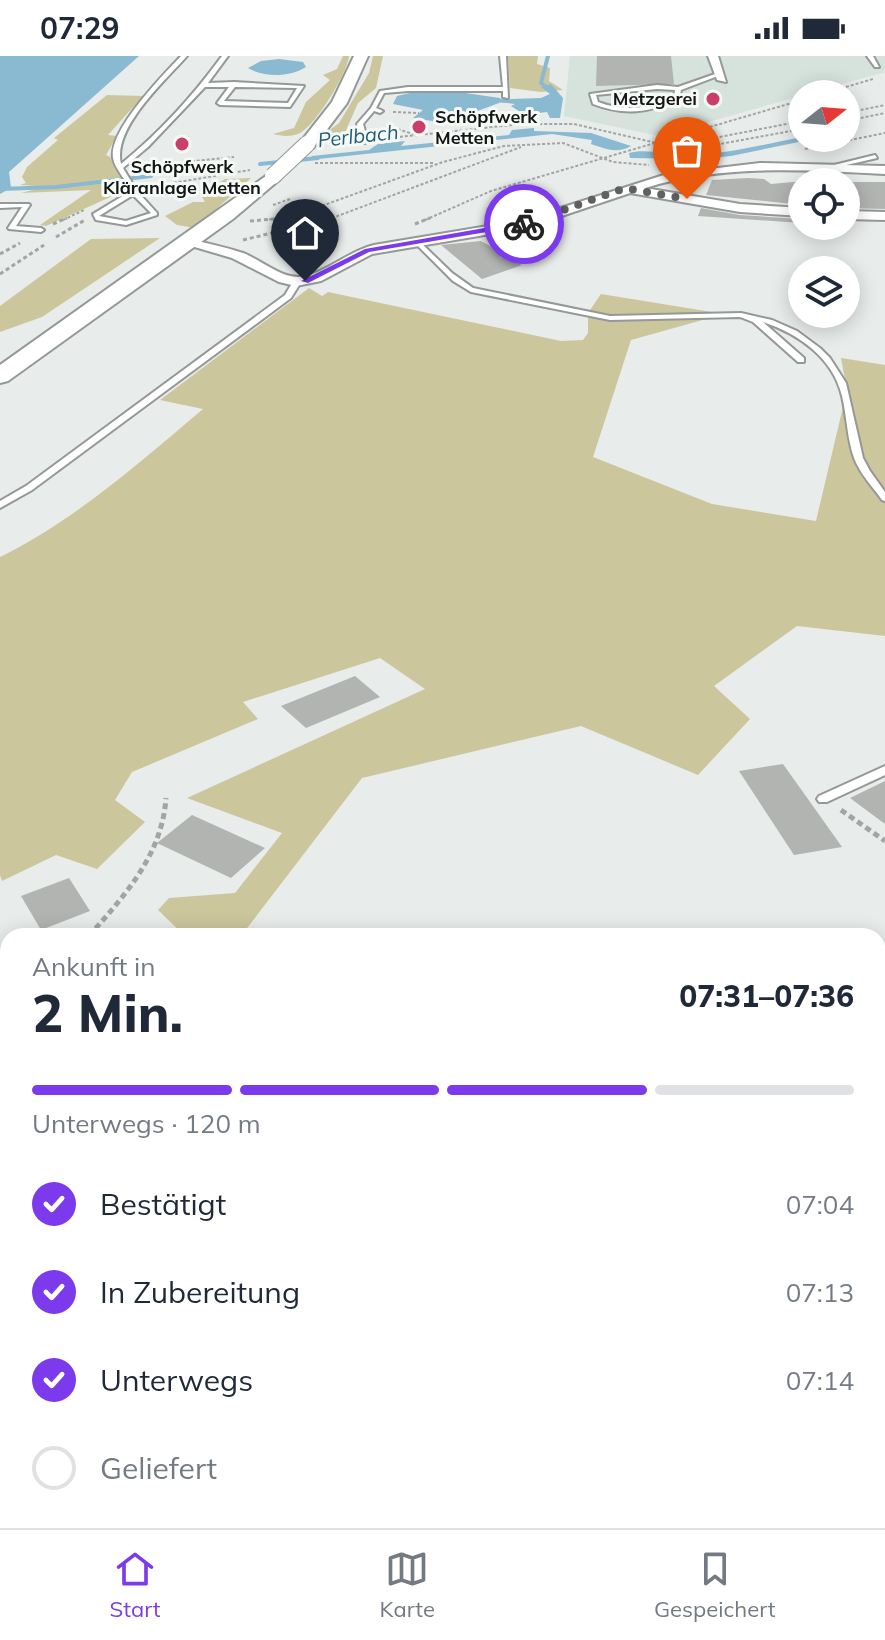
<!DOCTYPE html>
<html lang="de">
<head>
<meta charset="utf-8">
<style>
  :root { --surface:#fff; --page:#f6f6f7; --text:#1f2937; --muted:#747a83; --line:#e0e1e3; --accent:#7c3aed }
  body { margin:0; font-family:Mulish,sans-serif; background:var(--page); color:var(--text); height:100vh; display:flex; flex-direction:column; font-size:30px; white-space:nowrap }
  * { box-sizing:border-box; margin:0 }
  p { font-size:26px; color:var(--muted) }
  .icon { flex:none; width:44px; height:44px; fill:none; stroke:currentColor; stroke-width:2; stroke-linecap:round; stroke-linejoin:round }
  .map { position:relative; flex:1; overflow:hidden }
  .sheet { position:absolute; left:0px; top:872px; width:886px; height:600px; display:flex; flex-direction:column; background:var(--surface); border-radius:24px 24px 0 0; box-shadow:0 4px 20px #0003 }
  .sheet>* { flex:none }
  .needle { width:52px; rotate:73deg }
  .tools { position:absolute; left:788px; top:24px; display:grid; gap:16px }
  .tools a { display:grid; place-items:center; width:72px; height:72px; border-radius:50%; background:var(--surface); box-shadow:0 4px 20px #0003; font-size:40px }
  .pin { position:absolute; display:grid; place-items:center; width:68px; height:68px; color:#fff; margin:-82px -34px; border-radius:50% 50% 50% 0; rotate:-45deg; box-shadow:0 0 8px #0007 }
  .pin .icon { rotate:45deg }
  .courier { position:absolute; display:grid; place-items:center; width:80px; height:80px; margin:-40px; border:6px solid #7c3aed; border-radius:50%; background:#fff; color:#222; box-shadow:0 2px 10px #0007 }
  .head em { font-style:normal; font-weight:800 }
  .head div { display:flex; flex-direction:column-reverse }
  .head { display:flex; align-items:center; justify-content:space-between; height:136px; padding:0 32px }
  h1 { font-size:52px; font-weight:800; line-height:60px }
  .bar { display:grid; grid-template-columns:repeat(4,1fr); gap:12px 8px; align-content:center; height:96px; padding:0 32px }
  .bar i { height:10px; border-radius:6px; background:var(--line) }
  .bar .selected { background:var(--accent) }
  .bar p { grid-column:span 4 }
  ol { padding:0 32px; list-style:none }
  li { display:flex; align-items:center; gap:24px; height:88px }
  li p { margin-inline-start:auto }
  li .icon { padding:8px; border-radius:50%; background:var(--accent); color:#fff; stroke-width:4 }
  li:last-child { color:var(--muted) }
  li i { width:44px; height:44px; border:4px solid var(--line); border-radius:50% }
  .status { display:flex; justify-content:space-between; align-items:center; height:56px; padding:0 40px; background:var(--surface); direction:ltr }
  .status svg { height:22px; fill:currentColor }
  .dock { display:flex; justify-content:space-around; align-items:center; height:112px; border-top:2px solid var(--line); background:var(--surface); font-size:22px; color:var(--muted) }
  .dock a { display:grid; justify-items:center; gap:4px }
  .dock .selected { color:var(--accent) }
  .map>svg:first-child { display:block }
  .built { fill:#d6e2dc }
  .green { fill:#ccc69d }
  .water { fill:#89bad1 }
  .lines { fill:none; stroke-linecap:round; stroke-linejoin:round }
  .stream { stroke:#89bad1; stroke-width:4 }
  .building { fill:#b2b4b1 }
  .lane-casing { stroke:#949896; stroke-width:4 }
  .street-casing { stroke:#949896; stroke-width:4 }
  .secondary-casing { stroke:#949896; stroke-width:4 }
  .path-far3 { stroke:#a2a5a3; stroke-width:2; stroke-dasharray:3 2; stroke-linecap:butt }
  .path-far2 { stroke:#a2a5a3; stroke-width:3; stroke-dasharray:4 3; stroke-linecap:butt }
  .path-far1 { stroke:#a2a5a3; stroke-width:5; stroke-dasharray:6 4; stroke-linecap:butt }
  .path { stroke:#a2a5a3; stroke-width:7; stroke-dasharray:8 6; stroke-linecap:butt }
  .lane { fill:#fff; fill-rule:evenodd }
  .street { fill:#fff; fill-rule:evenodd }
  .secondary { fill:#fff; fill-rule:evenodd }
  .secondary-bridge-casing { stroke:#949896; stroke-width:18; stroke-linecap:butt }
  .secondary-bridge { stroke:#fff; stroke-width:16 }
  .route { fill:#7c3aed }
  .done { stroke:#5e6160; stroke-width:8; stroke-dasharray:0 14.4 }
  .poi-dot { fill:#cb3e6b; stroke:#f5faf7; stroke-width:3 }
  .labels { text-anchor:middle; stroke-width:6; stroke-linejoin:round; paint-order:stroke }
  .far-poi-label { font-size:18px; font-weight:bold; fill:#141615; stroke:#f5faf7; text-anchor:end }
  .far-water-label { font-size:20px; font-style:italic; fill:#225f77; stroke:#f5faf7 }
</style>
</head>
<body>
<div class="status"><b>07:29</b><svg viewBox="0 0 49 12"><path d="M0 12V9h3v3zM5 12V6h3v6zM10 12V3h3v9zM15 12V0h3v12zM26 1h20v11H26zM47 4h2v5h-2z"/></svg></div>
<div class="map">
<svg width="885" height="1472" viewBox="0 0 885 1472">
  <rect width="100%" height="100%" fill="#e8ecea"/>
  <path class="built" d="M570,0h315v16l-226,64 -95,-20z"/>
  <g class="green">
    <path d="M343,0h6c-2,18 -34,71 -51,78 -9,3 -17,2 -25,0l21,-6 12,-26 24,-22 -7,-5 14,-6z"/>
    <path d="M373,0h10l-7,32 -18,15 -15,34 -21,5 5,-10 12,-9 30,-50z"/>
    <path d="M508,0h30l-1,8 13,4 -1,13 14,9 -22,2 -31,-4z"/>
    <path d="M107,39l36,1 -35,39 9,1 -11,19 4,2 18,32 -82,37 -6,-1 51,-35 -70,3 15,-4v-3l-16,-1 6,-2 -4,-6 5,-10 31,-27 -4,-2z"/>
    <path d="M251,122l-56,50 -18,-3 -12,-9 28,-14h12l-5,-8 25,-15z"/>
    <path d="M160,182l-118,79 -42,15v-26l91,-67z"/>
    <path d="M309,232l13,8 6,-4 233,49 22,-1 5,-7v-20l13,-19 123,20 -93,26 -38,117 119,47 104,17 31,-131 -6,-32 44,7v271l-88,-10 -83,60 36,33 -52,56 -117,-49 -219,52 -121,158h-56l-27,-26 11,-12 66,-5 47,-60 -95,-35 238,-109 -45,-31 -137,44 15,17 -126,53 -17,28 30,22 -48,47 -41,-14 -54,26 -2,-6v-318c71,-34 143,-97 203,-148l-43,-9z"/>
    <path d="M885,1258v214h-885v-114h8v106h870v-204z"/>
  </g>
  <g class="water">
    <path d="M0,0h139l-130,116 2,16 -11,6z"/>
    <path d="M279,3l24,3 3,5c-15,10 -42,11 -58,1l13,-7z"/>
    <path d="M551,28l12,14 -3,20h-10l-3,-6 -22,3 -14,-9 4,-2 -5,-1 1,-4 30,-1 9,-4 -9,-7z"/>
    <path d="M414,36l51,1 35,5 -1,5 -54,20 -32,-5 10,-8 -30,-6 4,-8z"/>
    <path d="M534,72v3l57,2 40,13c-14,8 -25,3 -40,-2l1,-4 -40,-6 -243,26 3,-4 57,-6 9,-6 27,-3 -4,5 108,-11 3,-5z"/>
    <path d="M802,81l16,1 -87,18 -30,3 -71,-1 -1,-5c18,-5 42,3 62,2 37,-1 75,-11 111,-18z"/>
  </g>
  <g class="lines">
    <g class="stream">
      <path d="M548,0l-7,27 12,9"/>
      <path d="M490,44l31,2"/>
      <path d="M260,108l58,-6"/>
      <path d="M0,133l56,-2 95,-11"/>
    </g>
  </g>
  <g class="building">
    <path d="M597,0h74l3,28 -78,2z"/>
    <path d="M748,122l16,1 7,5 33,-3 -2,24 -96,-10 6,-15z"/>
    <path d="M846,126h39v27l-39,-1z"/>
    <path d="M701,152l39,7 61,4v4l-103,-7z"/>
    <path d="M481,185l25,14 -6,2 22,8 -40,14 -41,-34z"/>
    <path d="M355,620l25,21 -74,31 -25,-22z"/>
    <path d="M783,708l37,52 22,31 -48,8 -55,-84z"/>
    <path d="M885,725v43l-35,-26z"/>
    <path d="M192,759l73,33 -34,30 -74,-35z"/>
    <path d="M69,822l21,33 -49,19 -20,-34z"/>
  </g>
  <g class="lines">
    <defs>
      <g id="lane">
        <path d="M181,0h6c-22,25 -75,72 -66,108 38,-31 72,-68 101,-108h6l-20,27 26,-1 70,4 -14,21 -70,-2 -3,-2 12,-16h-24l-57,60 -25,21 14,23 20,22v2l-31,10 -30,-5 -3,-6 38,-23c-4,-11 -16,-21 -18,-33 -4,-28 49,-82 68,-102zM235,31l62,1 -9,15 -64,-2zM133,139l18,18 -25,8 -27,-5z"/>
        <path d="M500,0h6l2,42 -5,-1v-6h-95l-24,2 -8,15 7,3 -3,2 -6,-2 -11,13 5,17 -3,2 -3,-2 -5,-17 14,-16 9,-17 28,-4h95z"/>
        <path d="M867,0h6l6,11h-4z"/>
        <path d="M718,17l5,1 -42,16 -2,9c-30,14 -55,17 -86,5l-3,-10 67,-9 21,2zM657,33l18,1 -1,7c-26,12 -49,15 -76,5l-2,-7z"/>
        <path d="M875,99l2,3 -48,11 -3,-2z"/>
        <path d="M0,148h29l1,1 -14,21 25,2 3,2 -3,2 -32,-3 -1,-1 14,-21 -22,1z"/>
        <path d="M416,186h4l32,31 21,15 137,28 131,-3 31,7 25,11 23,17 10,10 16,25 17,75 7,13 15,21v9l-3,-1c-10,-14 -22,-26 -28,-42 -7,-20 -7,-41 -12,-62 -9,-38 -43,-62 -79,-74l41,36v4h-6l-45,-40 -13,-5 -130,3 -139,-28 -18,-11 -37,-37z"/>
        <path d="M294,224l7,2 -10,16 -259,192 -32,18v-7l26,-15 259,-191z"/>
        <path d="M885,710v9l-58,27h-8l-2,-3 2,-3z"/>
      </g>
      <g id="street">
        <path d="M708,0h10l8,26 -9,-2z"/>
        <path d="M760,107l125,3v8c-80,-4 -162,-10 -240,14l95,16 62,4v8l-62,-4 -110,-19 -104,35 -154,26 -51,27 -25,5 -17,-4 -47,-24 -51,-15 7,-4c18,4 37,8 55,14 19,7 42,29 63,23 24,-6 43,-25 68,-31l149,-25 144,-46z"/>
        <path d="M846,155l39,1v8l-39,-1z"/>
      </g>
      <g id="secondary">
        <path d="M354,0h14l-21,47 -34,45h-12l-2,-4 33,-42z"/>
        <path d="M273,115l6,1 3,4 -3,4 -46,39 -225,162 -8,2v-18z"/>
      </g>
    </defs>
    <use href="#lane" class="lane-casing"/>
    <use href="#street" class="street-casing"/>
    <use href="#secondary" class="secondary-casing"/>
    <g class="path-far3">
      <path d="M822,38l51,-15"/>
      <path d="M393,56l26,1"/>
      <path d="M846,57l39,-8"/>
      <path d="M846,65l39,-8"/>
      <path d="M388,70l28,9"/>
      <path d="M380,83l141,-15h53l100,23 24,1 104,-19"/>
      <path d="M670,84h34l98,-19"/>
      <path d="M805,93l80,-16"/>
      <path d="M315,107h118"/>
      <path d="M147,110l87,-9"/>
      <path d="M149,131l101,-17"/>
      <path d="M273,149l17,-6"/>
      <path d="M63,164l21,-10"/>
      <path d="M264,164l27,-3 152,-55 61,-16 59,-3 50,19 36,3"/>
      <path d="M327,164l194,-73"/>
      <path d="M425,164l66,-29 311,-91"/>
    </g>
    <g class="path-far2">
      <path d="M250,165l34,-3"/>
      <path d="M53,168l14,-6"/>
      <path d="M415,168l15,-6"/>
      <path d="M56,181l29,-17"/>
      <path d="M243,184l90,-22"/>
      <path d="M0,198l20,-11"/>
      <path d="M0,218l44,-29"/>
    </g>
    <g class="path-far1">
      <path d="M841,754l44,31"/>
      <path d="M89,880c36,-41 73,-81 77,-138"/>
    </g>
    <g class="path">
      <path d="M0,1096l8,-30"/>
      <path d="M878,1289l7,-3"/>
      <path d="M344,1472l1,-8"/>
    </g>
    <use href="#lane" class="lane"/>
    <use href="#street" class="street"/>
    <use href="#secondary" class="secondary"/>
    <defs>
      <path id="secondary-bridge" d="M273,120l34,-32"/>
    </defs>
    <use href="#secondary-bridge" class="secondary-bridge-casing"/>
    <use href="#secondary-bridge" class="secondary-bridge"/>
  </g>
  <path class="route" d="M524,165l3,4 -158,27 -61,31 -7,-2 64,-32z"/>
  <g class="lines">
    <path class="done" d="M524,168l101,-36 62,11"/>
  </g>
  <g class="poi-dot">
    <circle cx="713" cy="43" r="8"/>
    <circle cx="419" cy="71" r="8"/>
    <circle cx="182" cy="88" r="8"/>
  </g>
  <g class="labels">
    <g class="far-poi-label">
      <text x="697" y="49">Metzgerei</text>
      <text x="435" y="67" text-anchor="start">Schöpfwerk<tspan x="435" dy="21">Metten</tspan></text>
      <text x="182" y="117" text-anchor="middle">Schöpfwerk<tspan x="182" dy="21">Kläranlage Metten</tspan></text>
    </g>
    <g class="far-water-label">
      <text transform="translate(358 80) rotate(-6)" y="7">Perlbach</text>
    </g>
  </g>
</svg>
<div class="tools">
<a><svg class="needle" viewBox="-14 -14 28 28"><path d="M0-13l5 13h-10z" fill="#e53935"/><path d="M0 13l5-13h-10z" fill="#747a83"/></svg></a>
<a><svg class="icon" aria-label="locate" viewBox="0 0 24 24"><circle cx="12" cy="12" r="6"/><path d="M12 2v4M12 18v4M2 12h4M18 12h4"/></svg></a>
<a><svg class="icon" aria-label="layers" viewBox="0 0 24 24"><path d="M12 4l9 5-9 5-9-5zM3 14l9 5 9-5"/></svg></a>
</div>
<div class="pin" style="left:687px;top:143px;background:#ea580c"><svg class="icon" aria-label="bag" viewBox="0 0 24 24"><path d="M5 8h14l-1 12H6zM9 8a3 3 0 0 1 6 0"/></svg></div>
<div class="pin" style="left:305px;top:225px;background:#1f2937"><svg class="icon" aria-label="home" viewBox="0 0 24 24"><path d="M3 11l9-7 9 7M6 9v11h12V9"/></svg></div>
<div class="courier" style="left:524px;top:168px"><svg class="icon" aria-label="bike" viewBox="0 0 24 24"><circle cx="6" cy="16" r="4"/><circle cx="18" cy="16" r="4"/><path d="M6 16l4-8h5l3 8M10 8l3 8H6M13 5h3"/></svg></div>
<section class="sheet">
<div class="head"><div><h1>2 Min.</h1><p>Ankunft in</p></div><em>07:31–07:36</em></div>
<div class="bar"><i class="selected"></i><i class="selected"></i><i class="selected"></i><i></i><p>Unterwegs · 120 m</p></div>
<ol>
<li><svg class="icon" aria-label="check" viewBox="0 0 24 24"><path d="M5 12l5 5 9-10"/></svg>Bestätigt<p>07:04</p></li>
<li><svg class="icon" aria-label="check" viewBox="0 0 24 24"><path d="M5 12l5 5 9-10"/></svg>In Zubereitung<p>07:13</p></li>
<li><svg class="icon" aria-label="check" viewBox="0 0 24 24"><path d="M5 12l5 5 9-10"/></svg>Unterwegs<p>07:14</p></li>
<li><i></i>Geliefert</li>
</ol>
</section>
</div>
<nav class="dock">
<a class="selected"><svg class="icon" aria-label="home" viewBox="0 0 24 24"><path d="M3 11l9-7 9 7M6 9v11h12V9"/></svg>Start</a>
<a><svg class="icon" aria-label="map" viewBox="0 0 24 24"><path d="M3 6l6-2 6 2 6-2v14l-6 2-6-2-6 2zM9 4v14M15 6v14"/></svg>Karte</a>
<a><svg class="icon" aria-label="saved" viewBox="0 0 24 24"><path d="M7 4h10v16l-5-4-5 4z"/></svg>Gespeichert</a>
</nav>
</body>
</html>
